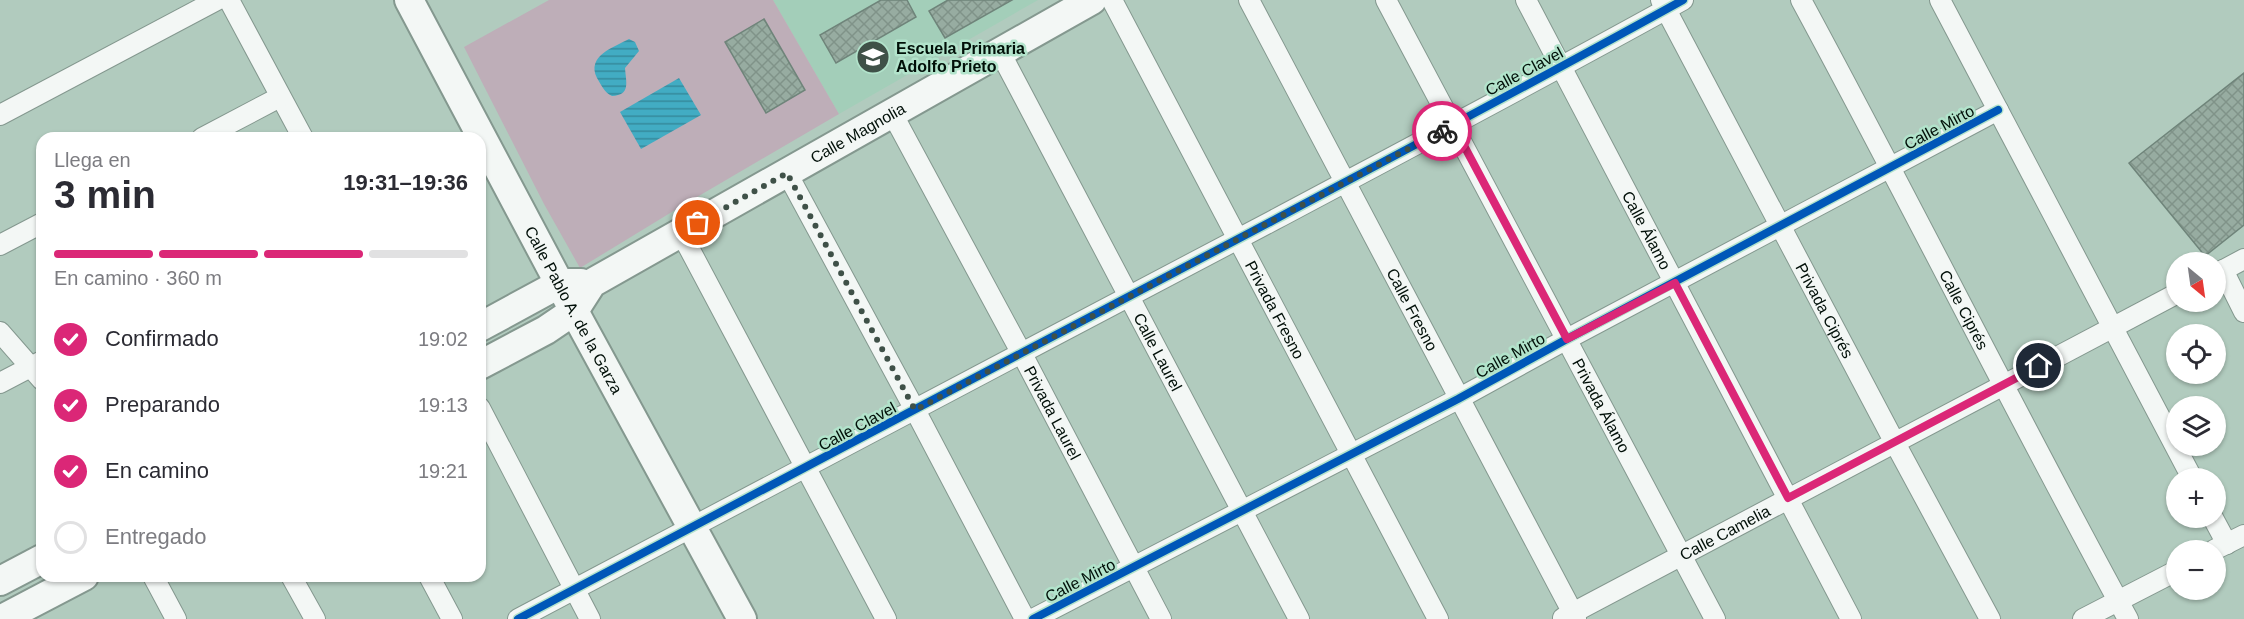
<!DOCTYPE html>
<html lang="es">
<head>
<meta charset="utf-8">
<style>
  :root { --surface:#fff; --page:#f2f2f3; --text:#2b2b33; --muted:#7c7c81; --line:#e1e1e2; --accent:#db2777 }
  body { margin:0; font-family:Helvetica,sans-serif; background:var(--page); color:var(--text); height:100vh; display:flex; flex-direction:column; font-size:22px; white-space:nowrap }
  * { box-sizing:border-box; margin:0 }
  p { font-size:20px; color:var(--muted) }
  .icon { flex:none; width:33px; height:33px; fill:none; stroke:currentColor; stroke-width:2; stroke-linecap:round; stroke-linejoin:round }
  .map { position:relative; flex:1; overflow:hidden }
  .side { position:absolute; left:36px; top:132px; width:450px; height:450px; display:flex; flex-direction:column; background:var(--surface); border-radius:18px; box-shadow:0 2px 4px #0004 }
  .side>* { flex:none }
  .needle { width:39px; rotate:151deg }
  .fabs { position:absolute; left:2166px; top:252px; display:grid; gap:12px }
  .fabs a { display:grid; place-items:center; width:60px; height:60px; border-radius:50%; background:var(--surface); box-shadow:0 2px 4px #0004; font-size:30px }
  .pin { position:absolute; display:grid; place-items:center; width:51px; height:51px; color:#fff; margin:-26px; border:3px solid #fff; border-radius:50%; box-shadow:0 2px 6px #0007 }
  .courier { position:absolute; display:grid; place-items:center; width:60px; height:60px; margin:-30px; border:4px solid #db2777; border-radius:50%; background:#fff; color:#222; box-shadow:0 2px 8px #0007 }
  .overview em { font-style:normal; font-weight:600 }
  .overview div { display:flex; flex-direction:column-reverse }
  .overview { display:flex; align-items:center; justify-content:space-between; height:102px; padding:0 18px }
  h1 { font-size:39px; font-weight:600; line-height:45px }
  .bar { display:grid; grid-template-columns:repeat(4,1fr); gap:9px 6px; align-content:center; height:72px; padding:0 18px }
  .bar i { height:8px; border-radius:4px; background:var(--line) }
  .bar .selected { background:var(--accent) }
  .bar p { grid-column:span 4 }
  ol { padding:0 18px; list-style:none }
  li { display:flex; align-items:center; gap:18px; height:66px }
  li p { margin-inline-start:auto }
  li .icon { padding:6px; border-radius:50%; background:var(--accent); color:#fff; stroke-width:4 }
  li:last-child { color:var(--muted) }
  li i { width:33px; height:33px; border:3px solid var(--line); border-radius:50% }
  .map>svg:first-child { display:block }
  .built { fill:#a3ceb9 }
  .pitch { fill:#beaeb8 }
  .water { fill:url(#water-rules) }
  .building { fill:url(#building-cross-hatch); stroke:#6f847a; stroke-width:1.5 }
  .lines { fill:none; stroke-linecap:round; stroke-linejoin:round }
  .street-casing { stroke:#84988f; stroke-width:22 }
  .secondary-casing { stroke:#84988f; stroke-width:32 }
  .street { stroke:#f3f7f5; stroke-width:20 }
  .secondary { stroke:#f3f7f5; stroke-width:28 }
  .cycleway-casing { stroke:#b2e3cb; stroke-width:11 }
  .cycleway { stroke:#0057b8; stroke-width:8 }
  .done { stroke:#3f5148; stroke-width:6; stroke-dasharray:0 10.8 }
  .route { stroke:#db2777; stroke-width:8 }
  .labels { text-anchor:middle; stroke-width:5; stroke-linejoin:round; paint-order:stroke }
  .poi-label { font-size:16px; font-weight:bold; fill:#010f08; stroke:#b2e3cb; text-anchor:start }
  .street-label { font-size:16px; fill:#010f08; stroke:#b2e3cb }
</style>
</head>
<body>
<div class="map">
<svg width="2244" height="619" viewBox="0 0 2244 619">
  <defs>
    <pattern id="water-rules" width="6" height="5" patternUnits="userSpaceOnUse" patternTransform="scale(1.5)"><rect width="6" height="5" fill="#42acc3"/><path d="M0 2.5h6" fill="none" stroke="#358a9c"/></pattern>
    <pattern id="building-cross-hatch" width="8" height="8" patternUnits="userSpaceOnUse" patternTransform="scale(1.5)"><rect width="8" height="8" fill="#97aca1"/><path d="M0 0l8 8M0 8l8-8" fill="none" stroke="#809389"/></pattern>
  </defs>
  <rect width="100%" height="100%" fill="#b1cbbe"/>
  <path class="built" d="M773,0h265l-199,114z"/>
  <path class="pitch" d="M549,0h224l66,114 -159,93 -100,61 -36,-64 -80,-157z"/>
  <g class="water">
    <path d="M629,39l6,3 4,9 -14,17c1,14 6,27 -13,28 -8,-4 -10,-10 -15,-18 -11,-22 17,-31 32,-39z"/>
    <path d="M679,78l22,37 -60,34 -21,-37z"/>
  </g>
  <g class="building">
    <path d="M881,0h26l9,17 -80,46 -16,-28z"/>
    <path d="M948,0h64l-67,38 -16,-27z"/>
    <path d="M764,19l41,71 -39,23 -41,-71z"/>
    <path d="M2244,73v152l-39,31 -76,-93z"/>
  </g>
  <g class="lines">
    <defs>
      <g id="street">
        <path d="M229,0l74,138"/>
        <path id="s1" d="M1112,0l326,619"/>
        <path id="s2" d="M1249,0l327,619"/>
        <path id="s3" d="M1386,0l329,619"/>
        <path id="s4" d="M1526,0l325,619"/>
        <path id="s5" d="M1661,0l234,443 95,176"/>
        <path id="s6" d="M1801,0c111,205 215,414 327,619"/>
        <path d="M1940,0l252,478"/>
        <path id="s7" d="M1000,52l299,567"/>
        <path id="s8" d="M892,113l130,241 139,265"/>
        <path d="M0,115l217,-115"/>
        <path d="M202,138l78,-41"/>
        <path d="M787,173l128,237 110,209"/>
        <path d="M681,233l205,386"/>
        <path d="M0,245l42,-22"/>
        <path d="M2223,270l21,42"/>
        <path d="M2216,274l28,-15"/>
        <path d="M0,332l42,48"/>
        <path d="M0,383l42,-22"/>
        <path d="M480,408l110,211"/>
        <path d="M2213,518l14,26"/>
        <path d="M2214,550l30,-15"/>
        <path d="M153,576l23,43"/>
        <path d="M291,576l24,43"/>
        <path d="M429,576l23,43"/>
        <path id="s9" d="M1563,618l613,-324"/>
        <path d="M518,619c252,-134 504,-266 756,-399 137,-73 274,-145 409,-220"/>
        <path d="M1033,619l425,-220 109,-60 431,-229"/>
        <path d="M2083,619l93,-48"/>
      </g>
      <g id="secondary">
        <path id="s10" d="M409,0l165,311 168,308"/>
        <path d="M480,327l81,-44h20"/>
        <path id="s11" d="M480,365l66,-35 28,-19 18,-28 500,-283"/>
        <path d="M0,581l42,-22"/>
        <path d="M2,619l82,-43"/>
      </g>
    </defs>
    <use href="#street" class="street-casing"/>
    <use href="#secondary" class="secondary-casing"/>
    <use href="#street" class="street"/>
    <use href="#secondary" class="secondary"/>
    <defs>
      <g id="cycleway">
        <path d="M518,619c252,-134 504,-266 756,-399 137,-73 274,-145 409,-220"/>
        <path d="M1033,619l425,-220 109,-60 431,-229"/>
      </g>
    </defs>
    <use href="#cycleway" class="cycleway-casing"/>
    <use href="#cycleway" class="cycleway"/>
  </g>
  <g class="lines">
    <path class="done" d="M698,223l89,-50 128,237 527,-279"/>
    <path class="route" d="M1442,131l11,-6 114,214 108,-56 113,215 251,-132"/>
  </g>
  <defs>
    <symbol id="school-disc" viewBox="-11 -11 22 22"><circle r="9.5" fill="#3f5148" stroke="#b2e3cb"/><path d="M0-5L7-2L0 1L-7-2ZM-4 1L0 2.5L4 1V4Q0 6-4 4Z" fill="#fff"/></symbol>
  </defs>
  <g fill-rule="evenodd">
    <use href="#school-disc" x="854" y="38" width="38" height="38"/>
  </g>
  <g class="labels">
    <g class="poi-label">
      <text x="896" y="54">Escuela Primaria<tspan x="896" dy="18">Adolfo Prieto</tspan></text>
    </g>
    <g class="street-label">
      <text transform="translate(1524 71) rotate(-28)" y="6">Calle Clavel</text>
      <text transform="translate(1939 127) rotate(-28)" y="6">Calle Mirto</text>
      <text dy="6" stroke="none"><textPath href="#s11" startOffset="447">Calle Magnolia</textPath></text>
      <text dy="6" stroke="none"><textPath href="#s4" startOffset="260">Calle Álamo</textPath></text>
      <text dy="6" stroke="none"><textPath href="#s10" startOffset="351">Calle Pablo A. de la Garza</textPath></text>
      <text dy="6" stroke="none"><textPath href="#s1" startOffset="350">Privada Fresno</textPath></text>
      <text dy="6" stroke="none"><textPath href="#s2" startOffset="350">Calle Fresno</textPath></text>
      <text dy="6" stroke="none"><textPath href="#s5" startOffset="351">Privada Ciprés</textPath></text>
      <text dy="6" stroke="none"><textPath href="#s6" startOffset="350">Calle Ciprés</textPath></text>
      <text dy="6" stroke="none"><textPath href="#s7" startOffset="339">Calle Laurel</textPath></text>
      <text transform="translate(1510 355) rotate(-29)" y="6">Calle Mirto</text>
      <text dy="6" stroke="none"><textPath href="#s3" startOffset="459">Privada Álamo</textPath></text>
      <text dy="6" stroke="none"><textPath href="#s8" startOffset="340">Privada Laurel</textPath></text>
      <text transform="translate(857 426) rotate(-28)" y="6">Calle Clavel</text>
      <text dy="6" stroke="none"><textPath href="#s9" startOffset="183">Calle Camelia</textPath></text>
      <text transform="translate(1080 580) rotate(-27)" y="6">Calle Mirto</text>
    </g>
  </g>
</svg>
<div class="fabs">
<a><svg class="needle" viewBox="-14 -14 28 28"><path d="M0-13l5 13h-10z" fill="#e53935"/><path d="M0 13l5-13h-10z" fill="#7c7c81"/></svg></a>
<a><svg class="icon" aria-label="locate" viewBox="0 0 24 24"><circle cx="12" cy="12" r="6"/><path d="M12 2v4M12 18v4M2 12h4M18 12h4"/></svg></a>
<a><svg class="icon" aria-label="layers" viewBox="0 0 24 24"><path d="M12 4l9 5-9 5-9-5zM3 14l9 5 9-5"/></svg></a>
<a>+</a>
<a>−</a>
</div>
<div class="pin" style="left:698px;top:223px;background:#ea580c"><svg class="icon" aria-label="bag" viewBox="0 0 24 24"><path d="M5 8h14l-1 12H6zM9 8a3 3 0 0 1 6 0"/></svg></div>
<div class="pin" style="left:2039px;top:366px;background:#1f2937"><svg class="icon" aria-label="home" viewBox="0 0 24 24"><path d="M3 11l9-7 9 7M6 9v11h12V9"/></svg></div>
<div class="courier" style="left:1442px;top:131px"><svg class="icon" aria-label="bike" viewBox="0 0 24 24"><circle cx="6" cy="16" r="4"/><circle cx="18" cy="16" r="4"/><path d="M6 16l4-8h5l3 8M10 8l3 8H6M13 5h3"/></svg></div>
<section class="side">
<div class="overview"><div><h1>3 min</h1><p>Llega en</p></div><em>19:31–19:36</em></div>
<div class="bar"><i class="selected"></i><i class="selected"></i><i class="selected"></i><i></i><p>En camino · 360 m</p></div>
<ol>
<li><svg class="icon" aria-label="check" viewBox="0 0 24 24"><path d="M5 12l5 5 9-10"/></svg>Confirmado<p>19:02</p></li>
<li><svg class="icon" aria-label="check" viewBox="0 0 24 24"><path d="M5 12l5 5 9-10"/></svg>Preparando<p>19:13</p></li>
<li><svg class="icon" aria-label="check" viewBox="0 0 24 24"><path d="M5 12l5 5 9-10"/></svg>En camino<p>19:21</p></li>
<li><i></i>Entregado</li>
</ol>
</section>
</div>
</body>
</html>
